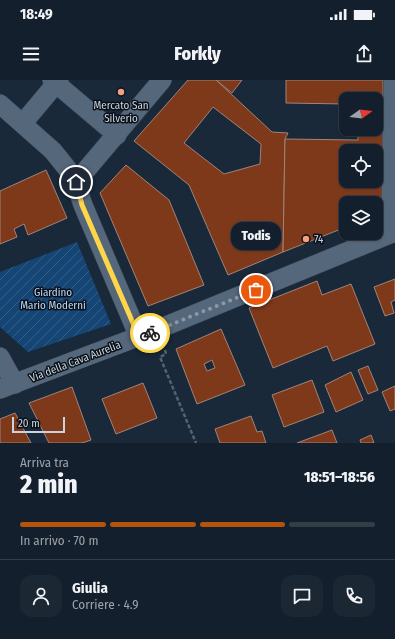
<!DOCTYPE html>
<html lang="it">
<head>
<meta charset="utf-8">
<style>
  :root { --surface:#131f2c; --page:#1c2734; --text:#f1f3f6; --muted:#9da2a9; --line:#323d48; --accent:#b45309 }
  body { margin:0; font-family:"Fira Sans Condensed",sans-serif; background:var(--page); color:var(--text); height:100vh; display:flex; flex-direction:column; font-size:15px; white-space:nowrap }
  * { box-sizing:border-box; margin:0 }
  p { font-size:13px; color:var(--muted) }
  .icon { flex:none; width:22px; height:22px; fill:none; stroke:currentColor; stroke-width:2; stroke-linecap:round; stroke-linejoin:round }
  .map { position:relative; height:363px; overflow:hidden }
  .side { display:flex; flex-direction:column; background:var(--surface); flex:1 }
  .side>* { flex:none }
  .needle { width:26px; rotate:76deg }
  .buttons { position:absolute; left:339px; top:12px; display:grid; gap:8px }
  .buttons a { display:grid; place-items:center; width:44px; height:44px; border-radius:8px; background:var(--surface); box-shadow:0 1px 3px #0004,0 0 0 1px var(--line); font-size:20px }
  .scale { position:absolute; left:12px; bottom:10px; width:53px; box-sizing:border-box; padding-left:4px; border:2px solid #c9d3de; border-top:0; font-size:11px; line-height:14px; white-space:nowrap; color:#c9d3de; -webkit-text-stroke:3px #0a1119; paint-order:stroke }
  .pin { position:absolute; display:grid; place-items:center; width:34px; height:34px; color:#fff; margin:-17px; border:2px solid #fff; border-radius:50%; box-shadow:0 1px 4px #0007 }
  .courier { position:absolute; display:grid; place-items:center; width:40px; height:40px; margin:-20px; border:3px solid #ffd54a; border-radius:50%; background:#fff; color:#222; box-shadow:0 1px 5px #0007 }
  .bubble { position:absolute; height:28px; border-radius:12px; background:var(--surface); box-shadow:0 1px 3px #0004,0 0 0 1px var(--line); font-size:13px; font-weight:800; line-height:28px; text-align:center }
  .overview em { font-style:normal; font-weight:800 }
  .overview div { display:flex; flex-direction:column-reverse }
  .overview { display:flex; align-items:center; justify-content:space-between; height:68px; padding:0 20px }
  h1 { font-size:26px; font-weight:800; line-height:30px }
  .bar { display:grid; grid-template-columns:repeat(4,1fr); gap:6px 4px; align-content:center; height:48px; padding:0 20px }
  .bar i { height:5px; border-radius:3px; background:var(--line) }
  .bar .active { background:var(--accent) }
  .bar p { grid-column:span 4 }
  .line { display:flex; align-items:center; gap:10px; padding:0 20px; border-top:1px solid var(--line) }
  .line div { flex:1 }
  .round { display:grid; place-items:center; flex:none; width:42px; height:42px; border-radius:12px; background:var(--page) }
  .status { display:flex; justify-content:space-between; align-items:center; height:28px; padding:0 20px; background:var(--surface); direction:ltr }
  .status svg { height:11px; fill:currentColor }
  header { display:flex; justify-content:space-between; align-items:center; height:52px; padding:0 20px; background:var(--surface); font-size:18px; font-weight:800 }
  .map>svg:first-child { display:block }
  .garden { fill:url(#garden-furrows) }
  .building { fill:#7e391b; stroke:#a08479; fill-rule:evenodd }
  .lines { fill:none; stroke-linecap:round; stroke-linejoin:round }
  .minor-casing { stroke:#374352; stroke-width:20 }
  .path { stroke:#546271; stroke-width:2.5; stroke-dasharray:4 2; stroke-linecap:butt }
  .minor { stroke:#55677b; stroke-width:19 }
  .done { stroke:#8b98a5; stroke-width:4; stroke-dasharray:0 7.2 }
  .route { stroke:#ffd54a; stroke-width:5 }
  .poi-dot { fill:#f2a080; stroke:#0a1119; stroke-width:1.5 }
  .labels { text-anchor:middle; stroke-width:3; stroke-linejoin:round; paint-order:stroke }
  .poi-label { font-size:11px; fill:#c9d3de; stroke:#0a1119 }
  .park-label { font-size:11px; fill:#bbd7f7; stroke:#0a1119 }
  .street-label { font-size:11px; fill:#c9d3de; stroke:#0a1119 }
</style>
</head>
<body>
<div class="status"><b>18:49</b><svg viewBox="0 0 49 12"><path d="M0 12V9h3v3zM5 12V6h3v6zM10 12V3h3v9zM15 12V0h3v12zM26 1h20v11H26zM47 4h2v5h-2z"/></svg></div>
<header><svg class="icon" aria-label="menu" viewBox="0 0 24 24"><path d="M4 6h16M4 12h16M4 18h16"/></svg>Forkly<svg class="icon" aria-label="share" viewBox="0 0 24 24"><path d="M12 15V3M7 8l5-5 5 5M5 13v7h14v-7"/></svg></header>
<div class="map">
<svg width="395" height="363" viewBox="0 0 395 363">
  <defs>
    <pattern id="garden-furrows" width="10" height="10" patternUnits="userSpaceOnUse"><rect width="10" height="10" fill="#144574"/><path d="M-1 1l2-2M0 10L10 0M9 11l2-2" fill="none" stroke="#355f87"/></pattern>
  </defs>
  <rect width="100%" height="100%" fill="#19293a"/>
  <path class="garden" d="M77,162l34,82 -83,28 -28,-25v-55z"/>
  <g class="building">
    <path d="M188,0h28l56,52 16,1 -3,6 -2,113 -55,23 -39,-90 -55,-44zM213,27l48,37 -1,20 -36,10 -40,-31z"/>
    <path d="M216,0h26l-10,13z"/>
    <path d="M286,0h97l-1,132 -6,3v-12h-30v24l-63,25 2,-113 73,1v-11h18v-30h-30v5l-60,-1zM346,71h30v30h-30z"/>
    <path d="M126,85l43,35 35,85 -56,21 -48,-113z"/>
    <path d="M46,90l21,48 -39,17 -4,-11 -10,5 3,8 -17,7v-53z"/>
    <path d="M395,199v21l-4,2 3,11 -9,3 -11,-29z"/>
    <path d="M317,201l5,14 29,-11 24,60 -42,17 -6,-15 -54,22 -24,-60z"/>
    <path d="M221,249l24,56 -48,19 -21,-55zM212,280l3,8 -8,3 -3,-7z"/>
    <path d="M368,286l10,24 -10,4 -10,-24z"/>
    <path d="M351,292l12,28 -27,12 -11,-27z"/>
    <path d="M312,300l12,32 -40,15 -12,-32z"/>
    <path d="M143,303l14,35 -41,16 -14,-35z"/>
    <path d="M395,306v23l-5,2 -8,-19z"/>
    <path d="M72,307l19,53 -9,3h-33l-20,-40z"/>
    <path d="M15,333l16,30h-31v-24z"/>
    <path d="M251,336l6,16 5,-1 4,12h-46l-5,-14z"/>
    <path d="M332,350l5,13h-40z"/>
    <path d="M371,355l3,8h-13l-1,-3z"/>
  </g>
  <g class="lines">
    <defs>
      <g id="minor">
        <path d="M52,0l65,55"/>
        <path d="M0,24l53,47 20,25 10,29 56,132"/>
        <path d="M23,43l36,-43"/>
        <path d="M76,102l86,-102"/>
        <path d="M393,153l-2,-8 2,-145"/>
        <path d="M0,277l15,27"/>
        <path d="M0,309l156,-59 239,-98"/>
      </g>
    </defs>
    <use href="#minor" class="minor-casing"/>
    <path class="path" d="M165,270l1,4 -6,3 36,86"/>
    <use href="#minor" class="minor"/>
  </g>
  <g class="lines">
    <path class="done" d="M150,253l106,-43"/>
    <path class="route" d="M76,102l6,23 57,132 11,-4"/>
  </g>
  <g class="poi-dot">
    <circle cx="121" cy="12" r="4"/>
    <circle cx="306" cy="159" r="4"/>
  </g>
  <g class="labels">
    <g class="poi-label">
      <text x="121" y="29">Mercato San<tspan x="121" dy="13">Silverio</tspan></text>
      <text x="314" y="163" text-anchor="start">74</text>
    </g>
    <g class="park-label">
      <text x="53" y="216">Giardino<tspan x="53" dy="13">Mario Moderni</tspan></text>
    </g>
    <g class="street-label">
      <text transform="translate(75 281) rotate(-21)" y="4">Via della Cava Aurelia</text>
    </g>
  </g>
</svg>
<div class="buttons">
<a><svg class="needle" viewBox="-14 -14 28 28"><path d="M0-13l5 13h-10z" fill="#e53935"/><path d="M0 13l5-13h-10z" fill="#9da2a9"/></svg></a>
<a><svg class="icon" aria-label="locate" viewBox="0 0 24 24"><circle cx="12" cy="12" r="6"/><path d="M12 2v4M12 18v4M2 12h4M18 12h4"/></svg></a>
<a><svg class="icon" aria-label="layers" viewBox="0 0 24 24"><path d="M12 4l9 5-9 5-9-5zM3 14l9 5 9-5"/></svg></a>
</div>
<div class="scale">20 m</div>
<div class="pin" style="left:256px;top:210px;background:#ea580c"><svg class="icon" aria-label="bag" viewBox="0 0 24 24"><path d="M5 8h14l-1 12H6zM9 8a3 3 0 0 1 6 0"/></svg></div>
<div class="pin" style="left:76px;top:102px;background:#1f2937"><svg class="icon" aria-label="home" viewBox="0 0 24 24"><path d="M3 11l9-7 9 7M6 9v11h12V9"/></svg></div>
<div class="courier" style="left:150px;top:253px"><svg class="icon" aria-label="bike" viewBox="0 0 24 24"><circle cx="6" cy="16" r="4"/><circle cx="18" cy="16" r="4"/><path d="M6 16l4-8h5l3 8M10 8l3 8H6M13 5h3"/></svg></div>
<div class="bubble" style="left:231px;top:142px;width:50px">Todis</div>
</div>
<section class="side">
<div class="overview"><div><h1>2 min</h1><p>Arriva tra</p></div><em>18:51–18:56</em></div>
<div class="bar"><i class="active"></i><i class="active"></i><i class="active"></i><i></i><p>In arrivo · 70 m</p></div>
<div class="line" style="height:72px"><a class="round"><svg class="icon" aria-label="person" viewBox="0 0 24 24"><circle cx="12" cy="8" r="4"/><path d="M4 21q1-7 8-7t8 7"/></svg></a><div><b>Giulia</b><p>Corriere · 4.9</p></div><a class="round"><svg class="icon" aria-label="chat" viewBox="0 0 24 24"><path d="M4 5h16v11H9l-5 4z"/></svg></a><a class="round"><svg class="icon" aria-label="phone" viewBox="0 0 24 24"><path d="M5 4h4l2 5-3 2q2 4 5 5l2-3 5 2v4C11 20 4 13 5 4z"/></svg></a></div>
</section>
</body>
</html>
